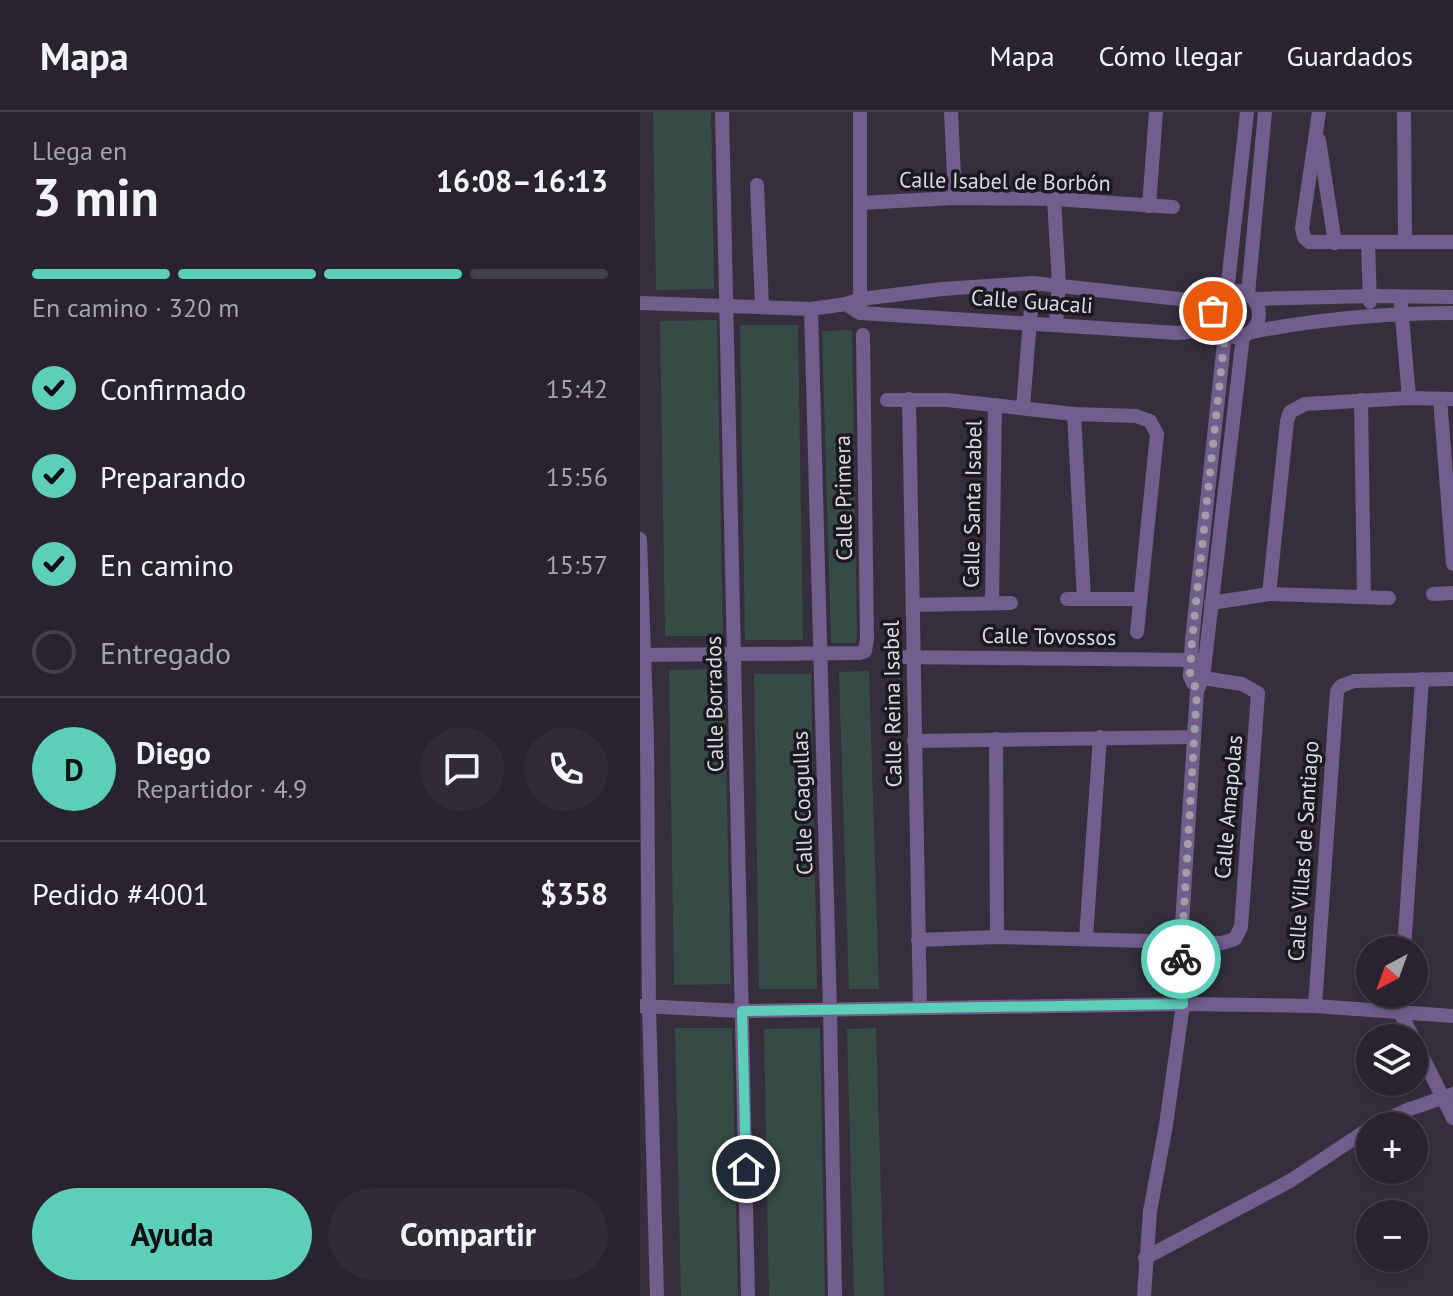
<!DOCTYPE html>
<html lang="es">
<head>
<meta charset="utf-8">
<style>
  :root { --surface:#28232e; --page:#302b36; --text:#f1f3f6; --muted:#a5a4aa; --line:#44404a; --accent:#5dceb8 }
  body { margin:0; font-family:"PT Sans",sans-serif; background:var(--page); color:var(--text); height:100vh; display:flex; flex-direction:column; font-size:30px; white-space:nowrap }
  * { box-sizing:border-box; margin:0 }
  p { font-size:26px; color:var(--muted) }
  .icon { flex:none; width:44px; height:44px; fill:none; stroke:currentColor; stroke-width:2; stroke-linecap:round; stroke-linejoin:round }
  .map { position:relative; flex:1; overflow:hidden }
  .panel { display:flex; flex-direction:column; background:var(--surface); width:640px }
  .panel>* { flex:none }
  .needle { width:52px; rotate:221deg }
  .fabs { position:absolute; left:716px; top:824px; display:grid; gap:16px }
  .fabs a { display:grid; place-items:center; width:72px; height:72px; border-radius:50%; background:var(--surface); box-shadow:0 4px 12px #0003,0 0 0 2px var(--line); font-size:40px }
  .pin { position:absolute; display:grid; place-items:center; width:68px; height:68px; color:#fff; margin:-34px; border:4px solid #fff; border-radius:50%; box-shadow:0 2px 8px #0007 }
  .courier { position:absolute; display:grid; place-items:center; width:80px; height:80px; margin:-40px; border:6px solid #5dceb8; border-radius:50%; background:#fff; color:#222; box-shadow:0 2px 10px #0007 }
  .overview em { font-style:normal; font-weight:800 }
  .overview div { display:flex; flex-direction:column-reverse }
  .overview { display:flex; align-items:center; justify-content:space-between; height:136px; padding:0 32px }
  h1 { font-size:52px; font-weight:800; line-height:60px }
  .bar { display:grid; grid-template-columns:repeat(4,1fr); gap:12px 8px; align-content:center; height:96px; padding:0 32px }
  .bar i { height:10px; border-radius:6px; background:var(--line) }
  .bar .current { background:var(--accent) }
  .bar p { grid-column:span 4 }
  .line { display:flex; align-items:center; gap:20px; padding:0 32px; border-top:2px solid var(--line) }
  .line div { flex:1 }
  .round { display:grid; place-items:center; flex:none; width:84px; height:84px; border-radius:42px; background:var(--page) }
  ol { padding:0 32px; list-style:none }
  li { display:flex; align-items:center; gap:24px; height:88px }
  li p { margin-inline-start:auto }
  li .icon { padding:8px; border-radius:50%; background:var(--accent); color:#111; stroke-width:4 }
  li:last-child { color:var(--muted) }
  li i { width:44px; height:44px; border:4px solid var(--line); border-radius:50% }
  .cta { display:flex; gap:16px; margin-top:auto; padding:16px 32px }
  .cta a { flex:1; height:92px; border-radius:48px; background:var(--accent); color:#111; font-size:32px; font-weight:800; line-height:92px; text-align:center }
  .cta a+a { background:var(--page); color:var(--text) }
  header { display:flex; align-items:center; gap:48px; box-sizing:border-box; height:112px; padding:0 40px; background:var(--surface); border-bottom:2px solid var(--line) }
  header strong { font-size:38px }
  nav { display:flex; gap:44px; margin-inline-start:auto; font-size:28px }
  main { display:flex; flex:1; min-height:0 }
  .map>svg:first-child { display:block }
  .building { fill:#374b46 }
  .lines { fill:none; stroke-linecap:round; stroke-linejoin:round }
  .minor { stroke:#725e8d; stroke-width:14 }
  .done { stroke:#a29ea8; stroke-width:8; stroke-dasharray:0 14.4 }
  .route { stroke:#5dceb8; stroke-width:10 }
  .labels { text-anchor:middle; stroke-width:7; stroke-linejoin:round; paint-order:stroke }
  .street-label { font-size:22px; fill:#dcd9e2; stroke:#1b191f }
</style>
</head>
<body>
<header>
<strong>Mapa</strong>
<nav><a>Mapa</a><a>Cómo llegar</a><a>Guardados</a></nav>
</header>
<main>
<section class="panel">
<div class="overview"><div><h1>3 min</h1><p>Llega en</p></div><em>16:08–16:13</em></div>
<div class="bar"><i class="current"></i><i class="current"></i><i class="current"></i><i></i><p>En camino · 320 m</p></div>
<ol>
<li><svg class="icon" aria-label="check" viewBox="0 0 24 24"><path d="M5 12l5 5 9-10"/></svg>Confirmado<p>15:42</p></li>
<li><svg class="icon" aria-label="check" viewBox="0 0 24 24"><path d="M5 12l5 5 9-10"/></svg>Preparando<p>15:56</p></li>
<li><svg class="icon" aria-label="check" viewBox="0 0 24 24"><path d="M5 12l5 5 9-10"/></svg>En camino<p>15:57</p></li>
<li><i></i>Entregado</li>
</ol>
<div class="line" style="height:144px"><b class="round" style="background:var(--accent);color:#111">D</b><div><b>Diego</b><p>Repartidor · 4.9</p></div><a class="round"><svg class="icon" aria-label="chat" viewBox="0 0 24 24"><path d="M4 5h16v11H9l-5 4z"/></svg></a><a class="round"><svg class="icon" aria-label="phone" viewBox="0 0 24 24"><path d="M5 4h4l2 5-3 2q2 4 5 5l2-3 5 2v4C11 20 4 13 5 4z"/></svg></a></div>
<div class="line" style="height:104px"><div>Pedido #4001</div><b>$358</b></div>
<div class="cta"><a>Ayuda</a><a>Compartir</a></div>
</section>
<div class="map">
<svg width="813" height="1184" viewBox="0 0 813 1184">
  <rect width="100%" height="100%" fill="#352f3d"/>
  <g class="building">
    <path d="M13,0h58l3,177 -58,1z"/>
    <path d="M77,208l6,316h-58l-5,-315z"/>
    <path d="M100,213h58l5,315h-58z"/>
    <path d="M212,218l5,307 -1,6h-25l-9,-312z"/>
    <path d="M84,557l7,315 -57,1 -5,-315z"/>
    <path d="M229,559l10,318h-30l-10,-317z"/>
    <path d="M114,562h57l6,315h-58z"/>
    <path d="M35,916h57l6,268h-57z"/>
    <path d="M180,916l5,268h-56l-5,-267z"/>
    <path d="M236,916l8,268h-30l-7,-267z"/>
  </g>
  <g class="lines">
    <g class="minor">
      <path d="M82,0l26,1184"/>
      <path d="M220,0v196"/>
      <path d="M311,0l4,86"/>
      <path d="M679,0l-17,116 2,9 5,5h144"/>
      <path d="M764,0l1,128"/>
      <path d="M679,28l16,103"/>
      <path d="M117,73l5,121"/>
      <path d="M414,87l5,85 -3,40"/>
      <path d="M220,91l95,-5 99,1 119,8"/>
      <path d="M509,94l7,-94"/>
      <path d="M728,130l2,60"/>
      <circle cx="596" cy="202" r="23"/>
      <path d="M587,180l20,-180"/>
      <path d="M608,182l17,-182"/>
      <path d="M613,187l118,-3 82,1"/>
      <path d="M0,191l171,6 35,-5 15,-5 81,-10 91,-6 183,20"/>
      <path d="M206,192l14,9 318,20 40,-4"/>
      <path d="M761,193l8,93"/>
      <path d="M171,197l19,701 5,286"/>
      <path d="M611,220c68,-13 133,-19 202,-19"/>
      <path d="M269,287l11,609"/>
      <path d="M800,287l13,165"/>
      <path d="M247,288h60l127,14 62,2 14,5 7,13 -20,198"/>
      <path d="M721,288l3,197"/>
      <path d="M383,295l10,-124"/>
      <path d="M434,302l10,185"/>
      <path d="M0,427l7,199 2,268 8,290"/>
      <path d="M629,482l18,-173 3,-9 15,-8 104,-6 44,1"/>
      <path d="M793,482l20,-1"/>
      <path d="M427,487h72"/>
      <path d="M352,491l3,-198"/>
      <path d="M571,491l58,-9 120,4"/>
      <path d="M273,493l98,-2"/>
      <path d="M0,543l220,-2 5,-2 2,-13 -4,-303"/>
      <path d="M254,545l306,3"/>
      <path d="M553,571l-3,-7 2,-36 33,-306"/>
      <path d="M356,627l1,198"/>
      <path d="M274,629l280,-4"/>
      <path d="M446,826l14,-201"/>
      <path d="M278,828l79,-3 225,6 13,-4 6,-12 17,-234 -16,-9 -52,-8"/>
      <path d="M764,838l18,-271"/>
      <path d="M761,882l-1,18 13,26"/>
      <path d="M0,894l102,5 441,-7 132,2 138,10"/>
      <path d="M675,894l22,-315 4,-5 13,-5 99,-2"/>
      <path d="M774,928l39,78"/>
      <path d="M733,1014l34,-16 46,-16"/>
      <path d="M505,1146l145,-77 80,-53"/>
      <path d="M504,1184l6,-85 16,-86 17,-121 -2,-64 16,-249 6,-13 40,-342"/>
    </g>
  </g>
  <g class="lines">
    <path class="done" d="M541,847l16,-268 -7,-15 2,-36 33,-306 -12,-14v-9"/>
    <path class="route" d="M106,1057l-4,-158 441,-7 -2,-45"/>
  </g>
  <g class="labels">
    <g class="street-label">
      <text transform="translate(365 69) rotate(1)" y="8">Calle Isabel de Borbón</text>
      <text transform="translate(392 189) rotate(4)" y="8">Calle Guacali</text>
      <text transform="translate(203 386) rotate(-91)" y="8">Calle Primera</text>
      <text transform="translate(332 392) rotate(-89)" y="8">Calle Santa Isabel</text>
      <text transform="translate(409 524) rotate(1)" y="8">Calle Tovossos</text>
      <text transform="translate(74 592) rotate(-91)" y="8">Calle Borrados</text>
      <text transform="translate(252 592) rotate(-91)" y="8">Calle Reina Isabel</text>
      <text transform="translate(162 691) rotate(-92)" y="8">Calle Coagullas</text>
      <text transform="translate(588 695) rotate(-85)" y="8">Calle Amapolas</text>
      <text transform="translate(663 739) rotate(-86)" y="8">Calle Villas de Santiago</text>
    </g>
  </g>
</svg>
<div class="fabs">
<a><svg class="needle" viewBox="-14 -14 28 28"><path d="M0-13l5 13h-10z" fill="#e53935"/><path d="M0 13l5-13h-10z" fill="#a5a4aa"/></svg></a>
<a><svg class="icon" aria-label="layers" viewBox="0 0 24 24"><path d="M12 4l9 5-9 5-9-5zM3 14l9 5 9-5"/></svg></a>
<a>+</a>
<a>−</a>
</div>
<div class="pin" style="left:573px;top:199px;background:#ea580c"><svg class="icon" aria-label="bag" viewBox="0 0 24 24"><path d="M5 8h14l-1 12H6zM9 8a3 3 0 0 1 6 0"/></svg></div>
<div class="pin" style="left:106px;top:1057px;background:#1f2937"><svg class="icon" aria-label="home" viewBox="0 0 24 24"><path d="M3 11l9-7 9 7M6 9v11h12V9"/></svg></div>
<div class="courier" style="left:541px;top:847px"><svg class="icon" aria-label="bike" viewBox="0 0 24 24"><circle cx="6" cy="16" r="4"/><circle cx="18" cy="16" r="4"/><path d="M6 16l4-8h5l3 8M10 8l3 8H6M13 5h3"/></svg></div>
</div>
</main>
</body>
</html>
